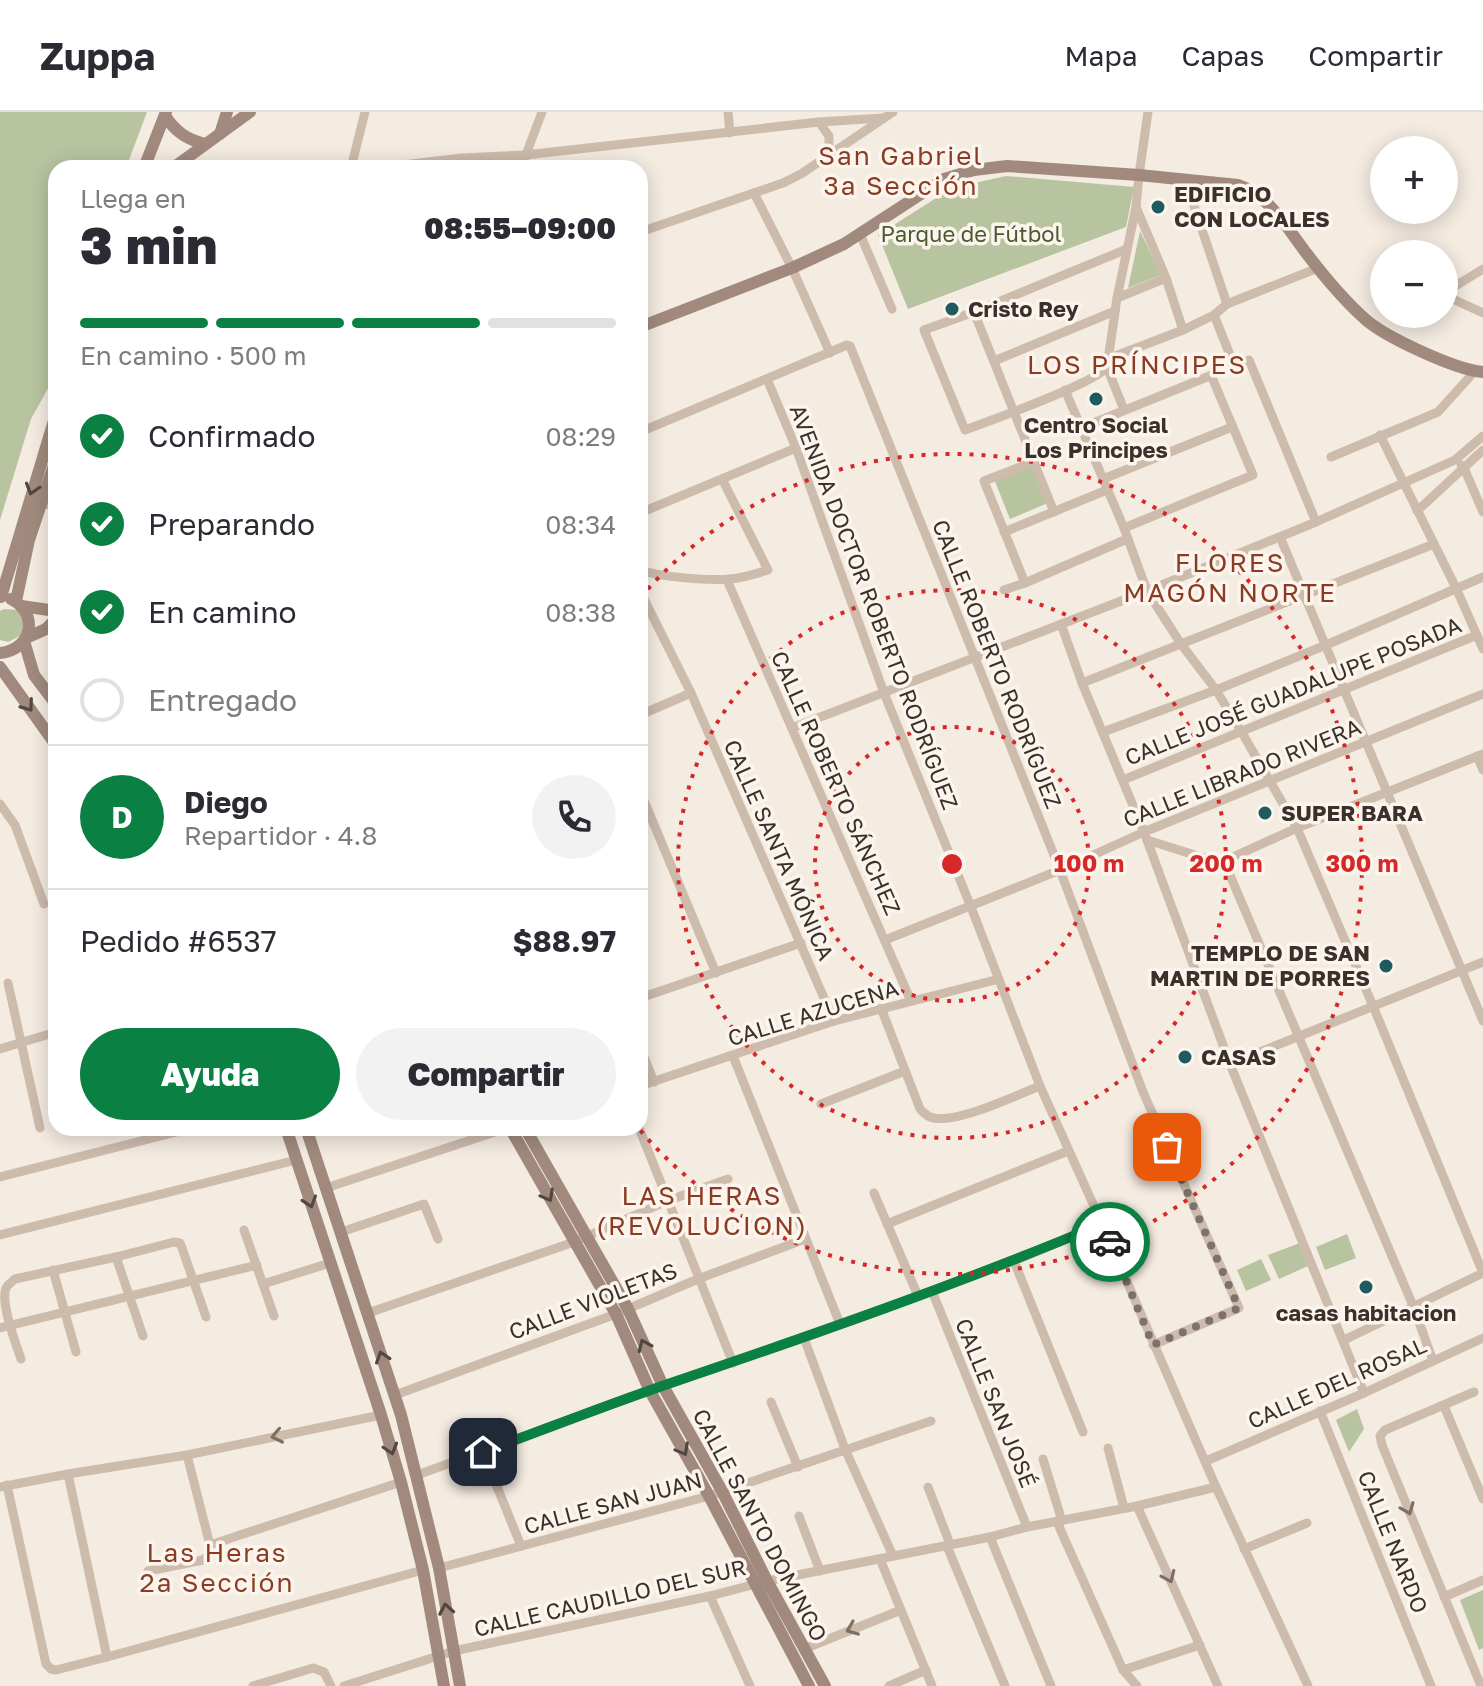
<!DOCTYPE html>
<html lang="es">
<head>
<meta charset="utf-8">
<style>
  :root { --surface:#fff; --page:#f2f2f3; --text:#2b2b33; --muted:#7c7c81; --line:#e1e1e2; --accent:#0b8043 }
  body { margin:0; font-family:"Golos Text",sans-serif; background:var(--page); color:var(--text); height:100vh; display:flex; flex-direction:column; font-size:30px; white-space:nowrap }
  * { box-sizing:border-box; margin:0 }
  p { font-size:26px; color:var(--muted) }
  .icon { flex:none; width:44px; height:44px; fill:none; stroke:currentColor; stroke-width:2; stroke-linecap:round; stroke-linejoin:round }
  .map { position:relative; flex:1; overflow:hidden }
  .panel { position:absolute; left:48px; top:48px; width:600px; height:976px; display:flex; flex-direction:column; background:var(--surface); border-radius:24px; box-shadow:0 4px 20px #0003 }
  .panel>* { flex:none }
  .controls { position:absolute; left:1370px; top:24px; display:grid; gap:16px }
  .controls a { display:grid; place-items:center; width:88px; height:88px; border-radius:50%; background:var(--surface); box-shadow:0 4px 20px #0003; font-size:40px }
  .pin { position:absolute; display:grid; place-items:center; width:68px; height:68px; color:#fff; margin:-34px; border-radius:16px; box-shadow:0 4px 12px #0006 }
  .courier { position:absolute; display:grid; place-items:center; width:80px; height:80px; margin:-40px; border:6px solid #0b8043; border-radius:50%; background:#fff; color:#222; box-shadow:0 2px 10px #0007 }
  .head em { font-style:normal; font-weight:800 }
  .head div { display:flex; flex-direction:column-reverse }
  .head { display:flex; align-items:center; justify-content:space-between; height:136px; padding:0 32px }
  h1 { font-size:52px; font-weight:800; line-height:60px }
  .bar { display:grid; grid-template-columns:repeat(4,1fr); gap:12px 8px; align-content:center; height:96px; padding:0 32px }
  .bar i { height:10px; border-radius:6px; background:var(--line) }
  .bar .selected { background:var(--accent) }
  .bar p { grid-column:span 4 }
  .line { display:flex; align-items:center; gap:20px; padding:0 32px; border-top:2px solid var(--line) }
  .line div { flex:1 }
  .round { display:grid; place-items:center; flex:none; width:84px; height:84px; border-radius:42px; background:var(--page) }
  ol { padding:0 32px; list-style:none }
  li { display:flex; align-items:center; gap:24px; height:88px }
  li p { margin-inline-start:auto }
  li .icon { padding:8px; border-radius:50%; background:var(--accent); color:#fff; stroke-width:4 }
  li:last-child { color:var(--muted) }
  li i { width:44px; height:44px; border:4px solid var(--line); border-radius:50% }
  .primary-button { display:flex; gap:16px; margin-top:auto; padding:16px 32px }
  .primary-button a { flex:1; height:92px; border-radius:48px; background:var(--accent); color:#fff; font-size:32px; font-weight:800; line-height:92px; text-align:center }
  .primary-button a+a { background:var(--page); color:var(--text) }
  header { display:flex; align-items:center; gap:48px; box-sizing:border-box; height:112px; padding:0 40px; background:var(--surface); border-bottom:2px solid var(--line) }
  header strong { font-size:38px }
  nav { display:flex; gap:44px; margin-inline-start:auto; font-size:28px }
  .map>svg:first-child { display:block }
  .green { fill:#b8c4a0 }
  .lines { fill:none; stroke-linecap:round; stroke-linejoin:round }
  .street { stroke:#cdbbac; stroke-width:9 }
  .secondary { stroke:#a18a7d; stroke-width:12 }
  .oneway { stroke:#544640 }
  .oneway2 { stroke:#7d6f65 }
  .done { stroke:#7c716b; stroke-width:8; stroke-dasharray:0 14.4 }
  .route { stroke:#0b8043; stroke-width:10 }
  .ring { fill:none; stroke:#d62828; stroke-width:4; stroke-dasharray:4 8 }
  .poi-dot { fill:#1f5a5e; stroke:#fbf5ee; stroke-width:3 }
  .labels { text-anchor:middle; stroke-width:7; stroke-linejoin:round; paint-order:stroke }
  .poi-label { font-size:22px; font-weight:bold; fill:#3b302b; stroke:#fbf5ee; text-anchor:start }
  .park-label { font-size:22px; fill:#4a5a2e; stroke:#fbf5ee }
  .street-label { font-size:22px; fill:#3b302b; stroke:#fbf5ee }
  .quarter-label { font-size:26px; letter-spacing:2px; fill:#8c3b22; stroke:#fbf5ee }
  .centre { fill:#d62828; stroke:#fbf5ee; stroke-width:4 }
  .ring-label { font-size:24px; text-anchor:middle; font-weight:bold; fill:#d62828; stroke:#fbf5ee; stroke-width:7; stroke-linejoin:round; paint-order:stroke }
</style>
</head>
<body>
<header>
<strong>Zuppa</strong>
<nav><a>Mapa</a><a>Capas</a><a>Compartir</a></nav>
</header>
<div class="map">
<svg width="1483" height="1574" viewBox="0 0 1483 1574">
  <rect width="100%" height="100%" fill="#f4ebe1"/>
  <g class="green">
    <path d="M0,0h147l-21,56h-70v206l-25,45 -31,101z"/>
    <path d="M1006,64l128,11 -8,40 -218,82 -30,-74 74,-47z"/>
    <path d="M1140,119l21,44 -33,13z"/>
    <path d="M1032,352l16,39 -38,16 -16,-40z"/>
    <path d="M4,497l14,1 8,13 -4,12 -14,7 -8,-2v-29z"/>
    <path d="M1347,1122l9,24 -31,12 -9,-23z"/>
    <path d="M1300,1131l8,23 -29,13 -11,-24z"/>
    <path d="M1261,1147l10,21 -25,11 -9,-21z"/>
    <path d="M1357,1297l7,20 -15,23 -13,-32z"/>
    <path d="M1483,1478v58l-4,2 -19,-50z"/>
  </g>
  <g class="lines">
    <g class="street">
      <path d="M728,0l2,21"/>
      <path d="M819,10l10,14v18"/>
      <path d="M351,56l14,-56"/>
      <path d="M377,56l85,-10 63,-3 294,-33 64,-4"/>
      <path d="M521,56l21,-56"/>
      <path d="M1185,67l42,125"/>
      <path d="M754,81l38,75 38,85"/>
      <path d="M1136,95l30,71 17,52"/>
      <path d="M640,120l143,-49 18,-9 92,-62"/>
      <path d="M860,122l32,75"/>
      <path d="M1444,181l39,-24"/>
      <path d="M1444,183l39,18"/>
      <path d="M1117,186l49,-20"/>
      <path d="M974,200l80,200"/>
      <path d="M1214,203l20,50"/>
      <path d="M1110,246l73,-28 31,-15 13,-11 91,-36"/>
      <path d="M994,249l121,-50"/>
      <path d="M1107,255c-13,17 -116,53 -142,63l-41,-100 50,-18 153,-63"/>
      <path d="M767,267l29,69 88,245 87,214 69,179 62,138 114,263 92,199"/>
      <path d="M1065,278l59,138 23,63 34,53 35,46 25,41 56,97 76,178 110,267"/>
      <path d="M1124,298l-17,-43 10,-69 19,-91 3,-32 9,-63"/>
      <path d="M1081,316l168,-68 67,162"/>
      <path d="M640,320l207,-87 3,1 210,524 83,222 96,216 -86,37"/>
      <path d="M1380,323l76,153 27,61"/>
      <path d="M1331,345l107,-45 37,-41"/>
      <path d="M1461,353l3,3 19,44"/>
      <path d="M1103,367l129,-52"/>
      <path d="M42,391l14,4"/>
      <path d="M1417,399l66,-61"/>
      <path d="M640,401l156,-65"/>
      <path d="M1124,416l129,-53 -42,-100"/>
      <path d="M1004,420l103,-42"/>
      <path d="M1280,425l203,484"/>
      <path d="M640,458c20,7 69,11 90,9 13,-1 25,-5 38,-9l-46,-91"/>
      <path d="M727,468l184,421"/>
      <path d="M1025,471l-41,-102 49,-19"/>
      <path d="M1004,478l21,-7 102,-44"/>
      <path d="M640,479l51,102 143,328"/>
      <path d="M1061,512l21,59 62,149 86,232 134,329"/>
      <path d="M1082,571l352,-139"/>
      <path d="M640,603l51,-22"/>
      <path d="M792,616l355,-137 169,-69 139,-62 28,-24"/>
      <path d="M1103,620l113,-42 110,-45 157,-68"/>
      <path d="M1477,644l6,14"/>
      <path d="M1123,668l354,-145"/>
      <path d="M640,679l76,182"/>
      <path d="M0,692l15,21 29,79"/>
      <path d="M1147,728l67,21h10l73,-33 186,-74"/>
      <path d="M1224,749l190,447 19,53"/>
      <path d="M885,828l175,-70 84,-38 339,-138"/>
      <path d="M8,871l32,145"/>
      <path d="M640,886l161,-55"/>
      <path d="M881,896l39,101c0,1 9,8 10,8 23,9 86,-22 110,-31"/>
      <path d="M640,935l14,35"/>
      <path d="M0,937l56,-17"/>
      <path d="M733,944l107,268"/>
      <path d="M1230,952l253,-102"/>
      <path d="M640,974l194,-65 165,-42"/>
      <path d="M821,992l84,-33"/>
      <path d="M639,1016l94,235"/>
      <path d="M0,1065l192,-49"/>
      <path d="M326,1076l181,-60"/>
      <path d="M874,1081l44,103"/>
      <path d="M887,1112l181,-73"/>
      <path d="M244,1118l30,86"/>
      <path d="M341,1120l83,-28 14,35"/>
      <path d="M0,1123l296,-75"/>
      <path d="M116,1145l27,79"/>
      <path d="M1014,1149l69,171"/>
      <path d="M53,1158l23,82"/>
      <path d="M263,1172l67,-21"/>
      <path d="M932,1179l95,236"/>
      <path d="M368,1201l206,-71 93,-41 61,-22"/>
      <path d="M0,1216l257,-63"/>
      <path d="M804,1226l41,111 48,107"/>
      <path d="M1344,1228l139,-67"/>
      <path d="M21,1247c-5,-15 -21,-56 -15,-71 2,-4 6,-6 9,-9l101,-22 58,-15 6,1 2,5 24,69"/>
      <path d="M1474,1280l-89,38 -5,6 2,9 99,241"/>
      <path d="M395,1283l221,-81 82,-35 107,-40"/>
      <path d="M771,1290l27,65"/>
      <path d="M1444,1294l39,93"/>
      <path d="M1320,1299l111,275"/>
      <path d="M1108,1336l16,60"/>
      <path d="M483,1340l38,94"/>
      <path d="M1043,1347l19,62"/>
      <path d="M1206,1349l158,-68 119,-55"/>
      <path d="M68,1362l39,183"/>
      <path d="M417,1363l246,-89 141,-48 128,-47 82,-30 88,-37"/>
      <path d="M7,1373l39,179 5,5 5,1 51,-13 316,-87"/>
      <path d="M0,1375l68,-13 119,-19 194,-40"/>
      <path d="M928,1375l22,57"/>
      <path d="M1137,1394l81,180"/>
      <path d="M799,1404l21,55"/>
      <path d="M1057,1410l66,148 14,16"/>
      <path d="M990,1425l61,149"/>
      <path d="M210,1433l191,-63"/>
      <path d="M947,1434l58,140"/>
      <path d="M1244,1437l63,-26"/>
      <path d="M880,1447l52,127"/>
      <path d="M439,1456l270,-72 222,-75"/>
      <path d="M148,1459l55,-11 7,-6v-9l-23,-90"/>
      <path d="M710,1484l40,90"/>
      <path d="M1444,1485l39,-17"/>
      <path d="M804,1537l97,-39"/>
      <path d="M1123,1558l77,-25"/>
      <path d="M253,1574l60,-18 11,4 7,14"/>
      <path d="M344,1574l110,-35 256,-55 57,-15 223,-44 37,-10 110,-21 79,-19"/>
      <path d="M889,1574l37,-16"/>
    </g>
    <g class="secondary">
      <path d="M165,4c11,16 21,23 40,28"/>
      <path d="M220,22l7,-22"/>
      <path d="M144,56l22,-56"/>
      <path d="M173,56l77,-56"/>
      <path d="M640,215l152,-59 52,-24 100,-65 30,-9 33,-4 132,9 99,10c31,10 49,43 69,69 16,21 38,47 58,65 20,18 91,51 118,53"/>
      <path d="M1,485l55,-183"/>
      <path d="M16,489l13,-61 27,-81"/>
      <path d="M21,494l35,5"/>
      <path d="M26,526l20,-9 10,-10"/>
      <path d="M24,529l10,34 22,29"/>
      <path d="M0,541c32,-3 40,-39 11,-54"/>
      <path d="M0,555l56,78"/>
      <path d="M286,1016l95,287 20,67 22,88 21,116"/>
      <path d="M306,1016l95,287 38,153 21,118"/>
      <path d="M510,1016l106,186 34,77 59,105 100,190"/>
      <path d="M525,1016l103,181 35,77 59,105 45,90 58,105"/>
    </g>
  </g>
  <defs><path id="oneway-chevron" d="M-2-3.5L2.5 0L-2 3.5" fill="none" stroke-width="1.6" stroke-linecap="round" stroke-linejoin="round" transform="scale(2)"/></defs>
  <g class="oneway">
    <use href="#oneway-chevron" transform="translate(32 377) rotate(107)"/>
    <use href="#oneway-chevron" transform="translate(28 594) rotate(54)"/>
    <use href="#oneway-chevron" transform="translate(548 1084) rotate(61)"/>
    <use href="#oneway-chevron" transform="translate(310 1090) rotate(72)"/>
    <use href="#oneway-chevron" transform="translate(644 1233) rotate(-114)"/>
    <use href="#oneway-chevron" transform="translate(382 1245) rotate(-108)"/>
    <use href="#oneway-chevron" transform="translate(391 1337) rotate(73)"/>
    <use href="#oneway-chevron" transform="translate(683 1338) rotate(61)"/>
    <use href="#oneway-chevron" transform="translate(446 1497) rotate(-100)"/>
  </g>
  <g class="oneway2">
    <use href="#oneway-chevron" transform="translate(277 1324) rotate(168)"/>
    <use href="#oneway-chevron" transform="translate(1408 1397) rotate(68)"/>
    <use href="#oneway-chevron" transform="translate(1169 1465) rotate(66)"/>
    <use href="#oneway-chevron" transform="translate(852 1517) rotate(158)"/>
  </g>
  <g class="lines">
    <path class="done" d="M1110,1130l43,103 86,-37 -72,-161"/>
    <path class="route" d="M483,1340c60,-22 121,-46 182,-67 147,-50 294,-101 437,-161l8,18"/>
  </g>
  <g class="ring">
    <circle cx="952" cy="752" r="137"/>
    <circle cx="952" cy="752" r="274"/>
    <path d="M640 486A410 410 0 1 1 640 1018"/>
  </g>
  <g class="poi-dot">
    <circle cx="1158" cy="95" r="8"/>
    <circle cx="952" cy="197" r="8"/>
    <circle cx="1096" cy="287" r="8"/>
    <circle cx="1265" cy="701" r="8"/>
    <circle cx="1386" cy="854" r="8"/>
    <circle cx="1185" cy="945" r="8"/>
    <circle cx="1366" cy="1175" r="8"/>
  </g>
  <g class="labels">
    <g class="poi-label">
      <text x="1174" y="90">EDIFICIO<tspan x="1174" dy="25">CON LOCALES</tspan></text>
      <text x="968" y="205">Cristo Rey</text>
      <text x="1096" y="321" text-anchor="middle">Centro Social<tspan x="1096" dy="25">Los Principes</tspan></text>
      <text x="1281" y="709">SUPER BARA</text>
      <text x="1370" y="849" text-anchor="end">TEMPLO DE SAN<tspan x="1370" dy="25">MARTIN DE PORRES</tspan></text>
      <text x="1201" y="953">CASAS</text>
      <text x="1366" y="1209" text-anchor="middle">casas habitacion</text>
    </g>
    <g class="park-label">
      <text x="971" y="130">Parque de Fútbol</text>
    </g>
    <g class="street-label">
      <text transform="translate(874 495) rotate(69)" y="8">AVENIDA DOCTOR ROBERTO RODRÍGUEZ</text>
      <text transform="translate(997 552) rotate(68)" y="8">CALLE ROBERTO RODRÍGUEZ</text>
      <text transform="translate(1293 579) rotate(-22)" y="8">CALLE JOSÉ GUADALUPE POSADA</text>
      <text transform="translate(1242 661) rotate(-22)" y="8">CALLE LIBRADO RIVERA</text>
      <text transform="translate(836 671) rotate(66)" y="8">CALLE ROBERTO SÁNCHEZ</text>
      <text transform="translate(779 738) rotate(66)" y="8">CALLE SANTA MÓNICA</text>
      <text transform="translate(813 901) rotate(-17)" y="8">CALLE AZUCENA</text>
      <text transform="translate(593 1189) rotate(-21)" y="8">CALLE VIOLETAS</text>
      <text transform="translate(1337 1271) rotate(-24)" y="8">CALLE DEL ROSAL</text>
      <text transform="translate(996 1291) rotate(68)" y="8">CALLE SAN JOSÉ</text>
      <text transform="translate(613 1391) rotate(-15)" y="8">CALLE SAN JUAN</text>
      <text transform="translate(760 1413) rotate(62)" y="8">CALLE SANTO DOMINGO</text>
      <text transform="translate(1393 1430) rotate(68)" y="8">CALLE NARDO</text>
      <text transform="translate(610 1486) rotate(-13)" y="8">CALLE CAUDILLO DEL SUR</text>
    </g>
    <g class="quarter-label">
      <text x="901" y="53">San Gabriel<tspan x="901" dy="30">3ª Sección</tspan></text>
      <text x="1137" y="262">LOS PRÍNCIPES</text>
      <text x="1230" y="460">FLORES<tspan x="1230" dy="30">MAGÓN NORTE</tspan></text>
      <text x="702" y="1093">LAS HERAS<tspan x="702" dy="30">(REVOLUCION)</tspan></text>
      <text x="217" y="1450">Las Heras<tspan x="217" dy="30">2ª Sección</tspan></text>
    </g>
  </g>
  <circle cx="952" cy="752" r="12" class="centre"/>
  <g class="ring-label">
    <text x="1089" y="760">100 m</text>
    <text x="1226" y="760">200 m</text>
    <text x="1362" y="760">300 m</text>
  </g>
</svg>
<div class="controls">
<a>+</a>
<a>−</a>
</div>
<div class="pin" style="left:1167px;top:1035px;background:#ea580c"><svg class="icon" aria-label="bag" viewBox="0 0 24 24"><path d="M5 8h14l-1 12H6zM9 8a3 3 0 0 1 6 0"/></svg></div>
<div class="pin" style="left:483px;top:1340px;background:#1f2937"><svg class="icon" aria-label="home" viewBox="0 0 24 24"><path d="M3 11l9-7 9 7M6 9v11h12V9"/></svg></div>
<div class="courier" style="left:1110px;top:1130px"><svg class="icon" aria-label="car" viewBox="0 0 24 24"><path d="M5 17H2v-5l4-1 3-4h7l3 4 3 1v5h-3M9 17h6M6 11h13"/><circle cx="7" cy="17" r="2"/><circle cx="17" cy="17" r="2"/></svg></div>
<section class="panel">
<div class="head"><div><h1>3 min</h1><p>Llega en</p></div><em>08:55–09:00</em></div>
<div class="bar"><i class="selected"></i><i class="selected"></i><i class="selected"></i><i></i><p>En camino · 500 m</p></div>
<ol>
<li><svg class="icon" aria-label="check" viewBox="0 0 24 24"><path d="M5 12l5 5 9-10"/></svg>Confirmado<p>08:29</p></li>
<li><svg class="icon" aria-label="check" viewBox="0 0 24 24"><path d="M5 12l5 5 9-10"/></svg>Preparando<p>08:34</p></li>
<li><svg class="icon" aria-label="check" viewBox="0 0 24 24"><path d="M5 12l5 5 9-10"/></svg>En camino<p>08:38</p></li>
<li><i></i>Entregado</li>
</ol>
<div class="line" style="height:144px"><b class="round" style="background:var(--accent);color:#fff">D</b><div><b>Diego</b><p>Repartidor · 4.8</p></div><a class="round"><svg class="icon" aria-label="phone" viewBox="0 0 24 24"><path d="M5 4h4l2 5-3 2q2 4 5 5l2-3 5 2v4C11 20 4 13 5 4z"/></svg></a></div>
<div class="line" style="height:104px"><div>Pedido #6537</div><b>$88.97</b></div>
<div class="primary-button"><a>Ayuda</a><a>Compartir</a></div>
</section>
</div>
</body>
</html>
